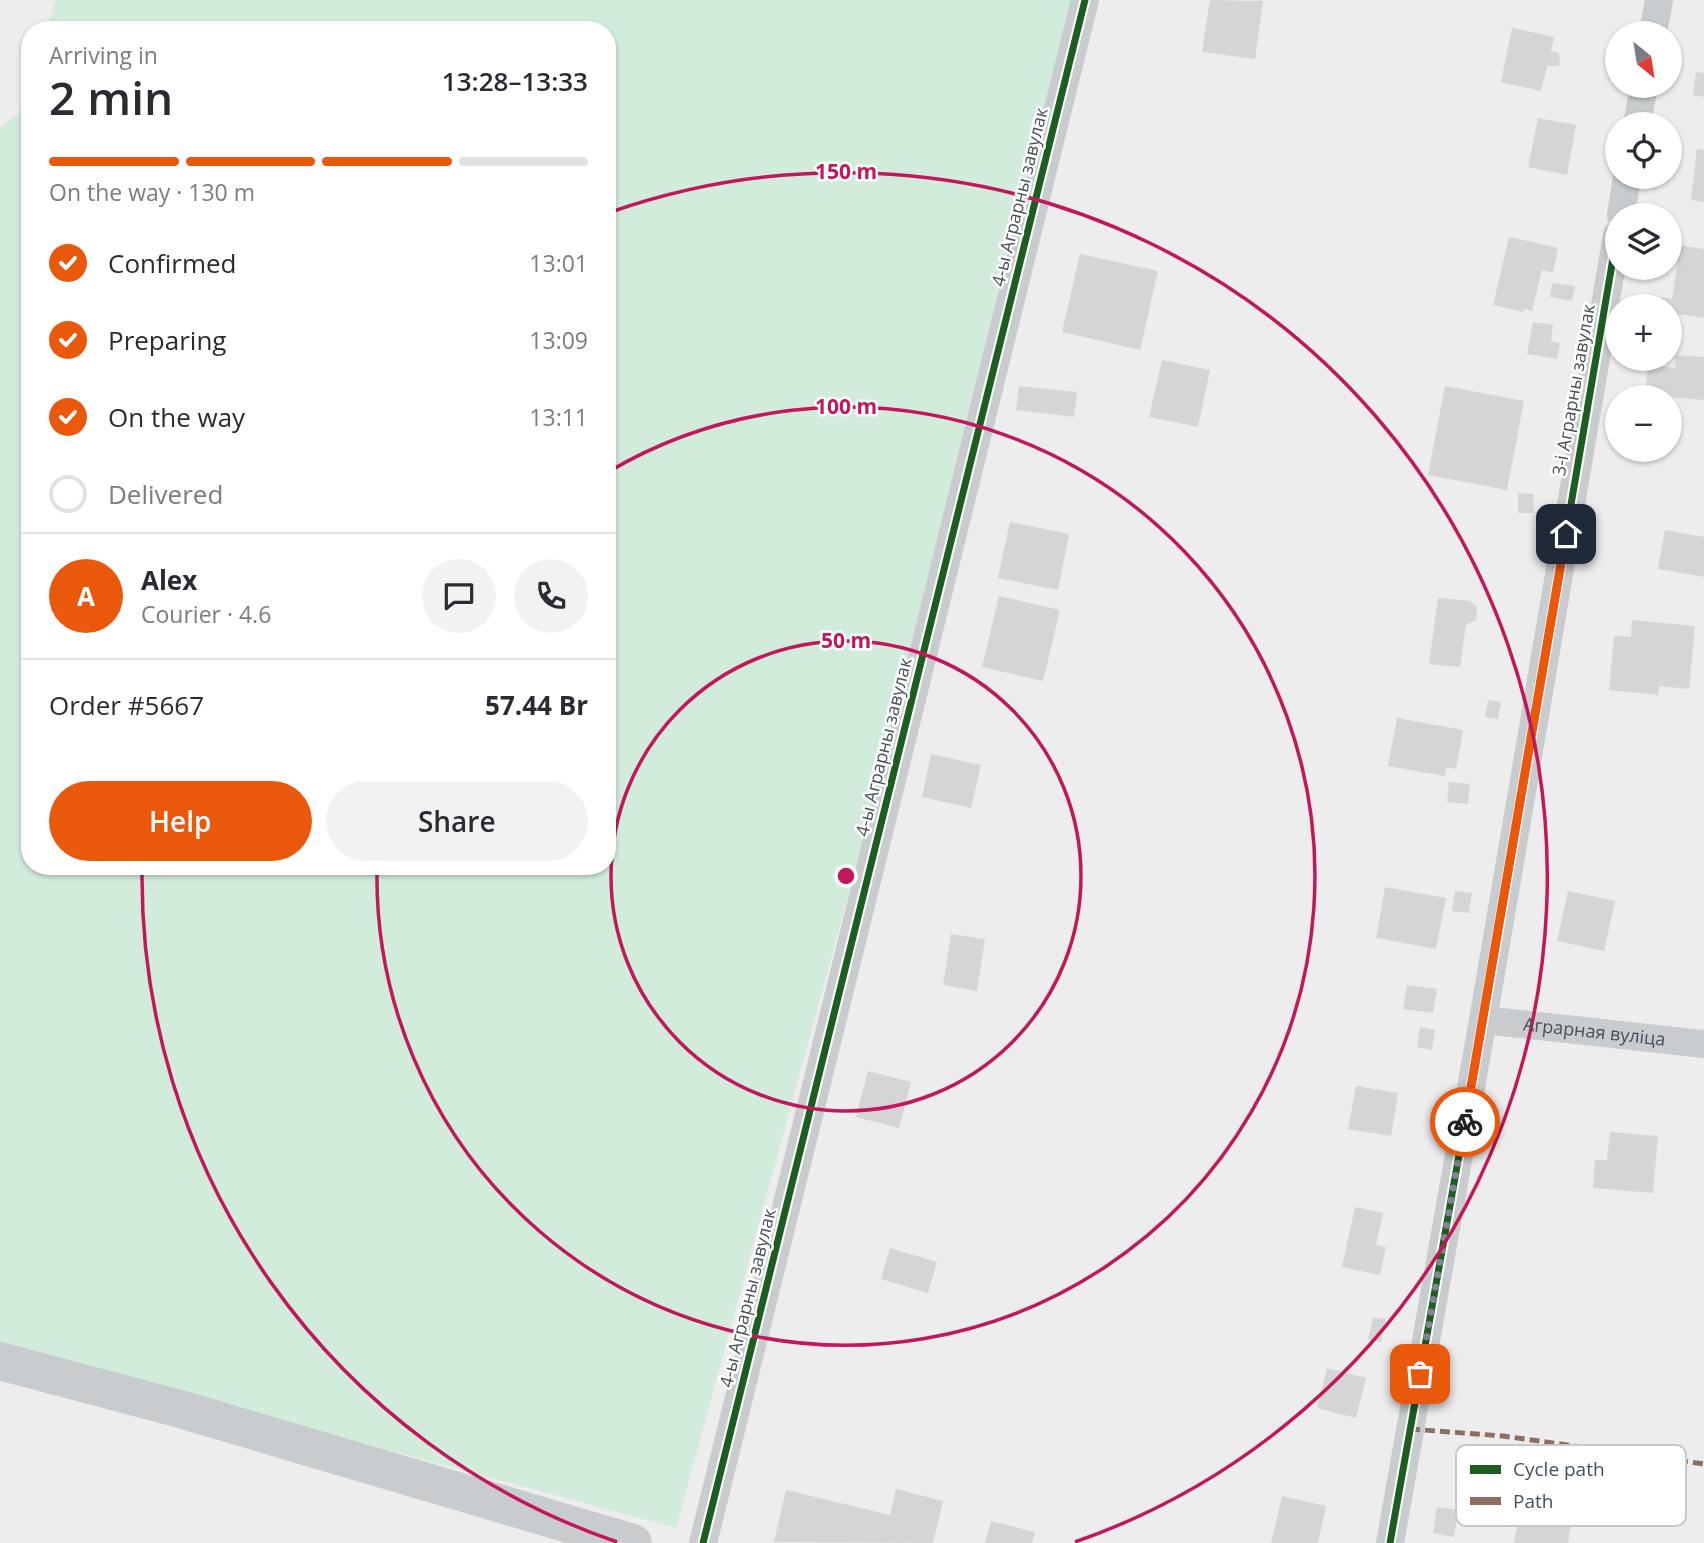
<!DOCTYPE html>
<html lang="en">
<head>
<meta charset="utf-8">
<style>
  :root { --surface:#fff; --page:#f2f2f3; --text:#2b2b33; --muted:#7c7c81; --line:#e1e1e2; --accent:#ea580c }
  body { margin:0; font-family:"Open Sans",sans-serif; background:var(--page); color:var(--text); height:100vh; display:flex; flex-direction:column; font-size:26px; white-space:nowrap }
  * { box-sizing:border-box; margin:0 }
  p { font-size:23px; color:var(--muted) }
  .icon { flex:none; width:38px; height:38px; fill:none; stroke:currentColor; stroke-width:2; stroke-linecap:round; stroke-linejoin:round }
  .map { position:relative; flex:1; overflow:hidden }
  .panel { position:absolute; left:21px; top:21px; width:595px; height:854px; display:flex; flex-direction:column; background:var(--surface); border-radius:28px; box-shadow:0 2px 5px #0004 }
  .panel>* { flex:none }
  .needle { width:46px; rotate:150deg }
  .tools { position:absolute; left:1605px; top:21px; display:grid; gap:14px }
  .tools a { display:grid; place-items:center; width:77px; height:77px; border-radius:50%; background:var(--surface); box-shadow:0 2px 5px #0004; font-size:35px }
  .pin { position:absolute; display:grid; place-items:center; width:60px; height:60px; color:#fff; margin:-30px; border-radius:14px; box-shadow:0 4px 10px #0006 }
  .courier { position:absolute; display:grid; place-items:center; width:70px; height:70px; margin:-35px; border:5px solid #ea580c; border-radius:50%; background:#fff; color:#222; box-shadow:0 2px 9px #0007 }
  .head em { font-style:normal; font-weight:600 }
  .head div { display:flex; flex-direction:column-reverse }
  .head { display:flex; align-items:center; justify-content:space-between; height:119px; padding:0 28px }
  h1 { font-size:46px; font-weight:600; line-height:52px }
  .bar { display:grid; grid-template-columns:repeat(4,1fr); gap:10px 7px; align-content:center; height:84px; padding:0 28px }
  .bar i { height:9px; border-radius:5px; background:var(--line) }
  .bar .current { background:var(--accent) }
  .bar p { grid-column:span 4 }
  .line { display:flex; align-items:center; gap:18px; padding:0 28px; border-top:2px solid var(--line) }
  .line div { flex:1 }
  .round { display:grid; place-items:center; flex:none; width:74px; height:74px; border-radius:37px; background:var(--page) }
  ol { padding:0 28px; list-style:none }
  li { display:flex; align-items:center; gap:21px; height:77px }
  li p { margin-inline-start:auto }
  li .icon { padding:7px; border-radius:50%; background:var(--accent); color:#fff; stroke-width:4 }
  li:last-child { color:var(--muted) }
  li i { width:38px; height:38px; border:4px solid var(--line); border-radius:50% }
  .button { display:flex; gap:14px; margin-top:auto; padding:14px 28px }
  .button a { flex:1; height:80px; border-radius:42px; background:var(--accent); color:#fff; font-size:28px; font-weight:600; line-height:80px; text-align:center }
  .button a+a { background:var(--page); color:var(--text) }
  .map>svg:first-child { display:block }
  .green { fill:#d2ecdc }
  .building { fill:#d5d5d7 }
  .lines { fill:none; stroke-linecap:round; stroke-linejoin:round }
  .street { stroke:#c9ccce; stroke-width:28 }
  .secondary { stroke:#c9cccf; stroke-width:38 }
  .quiet { stroke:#8d6e63; stroke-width:5; stroke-dasharray:10 5; stroke-linecap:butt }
  .cycleway-casing { stroke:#fff; stroke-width:11 }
  .cycleway { stroke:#1b5e20; stroke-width:7 }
  .done { stroke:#80868c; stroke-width:7; stroke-dasharray:0 12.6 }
  .route { stroke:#ea580c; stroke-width:9 }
  .ring { fill:none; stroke:#c2185b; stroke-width:3.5 }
  .labels { text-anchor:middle; stroke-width:5; stroke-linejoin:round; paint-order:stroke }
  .street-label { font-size:18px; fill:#454f58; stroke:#fff }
  .key { fill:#fff; stroke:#c7cacd; stroke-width:2 }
  .key-label { font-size:19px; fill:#454f58 }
  .centre { fill:#c2185b; stroke:#fff; stroke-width:3.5 }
  .ring-label { font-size:21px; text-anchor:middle; font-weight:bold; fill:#c2185b; stroke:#fff; stroke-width:5; stroke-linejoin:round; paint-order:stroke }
</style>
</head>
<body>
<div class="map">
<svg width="1704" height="1543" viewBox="0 0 1704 1543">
  <rect width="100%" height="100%" fill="#eeeded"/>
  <path class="green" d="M56,0h1036l-416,1528 -676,-183v-1218l19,-14 11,-32v785h577v-836h-561z"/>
  <g class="building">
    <path d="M1210,0l53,1 -8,58 -53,-7z"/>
    <path d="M1512,28l42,9 -3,14 7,2 2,4 -1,9h-12l-6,25 -40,-9z"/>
    <path d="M1696,72l8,1v24l-11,-2z"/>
    <path d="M1538,118l38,7 -9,50 -39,-8z"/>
    <path d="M1697,149l7,1v52l-13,-2z"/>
    <path d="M1509,237l49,11 -5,25 -11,-3 -10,41 -8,-2 -1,3 -30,-7z"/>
    <path d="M1670,244l34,5v69l-34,-5v-7h-10l1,-9 11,2 6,-41 -8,-1z"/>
    <path d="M1080,254l78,17 -18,79 -78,-18z"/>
    <path d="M1552,283l23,3 -3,15 -22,-4z"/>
    <path d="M1533,322l20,3 -2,16 9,2 -3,16 -30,-5z"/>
    <path d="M1676,355l28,2v43l-59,-5 3,-30 27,3z"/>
    <path d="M1162,360l48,10 -12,57 -49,-10z"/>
    <path d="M1019,386l58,6 -3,25 -58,-7z"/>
    <path d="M1445,386l79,15 -17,89 -79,-15z"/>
    <path d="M1518,493l16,1 -1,19h-15z"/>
    <path d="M1010,522l59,12 -11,56 -60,-12z"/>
    <path d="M1665,530l39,7v40l-46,-8z"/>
    <path d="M999,596l61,14 -17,71 -61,-14z"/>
    <path d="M1438,598l32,3 7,6 -1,13 -10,5 -6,42 -31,-3z"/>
    <path d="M1632,620l63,6 -6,63 -30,-3 -1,9 -49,-5 5,-54 17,1z"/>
    <path d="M1488,700l13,2 -3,17 -13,-2z"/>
    <path d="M1397,718l66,12 -7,39 -10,-2 -1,9 -57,-10z"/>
    <path d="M931,754l50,11 -10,43 -49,-11z"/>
    <path d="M1449,782l21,2 -2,20 -21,-2z"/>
    <path d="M1385,887l61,11 -10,51 -60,-11z"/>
    <path d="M1455,891l17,2 -3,20 -17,-2z"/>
    <path d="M1568,891l47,10 -11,50 -47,-10z"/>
    <path d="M951,934l34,5 -8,52 -34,-6z"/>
    <path d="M1407,985l30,4 -4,24 -30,-4z"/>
    <path d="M1420,1027l15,3 -3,20 -15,-3z"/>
    <path d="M868,1071l43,11 -12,46 -43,-11z"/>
    <path d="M1356,1086l42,7 -7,43 -43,-7z"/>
    <path d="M1610,1132l48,4 -5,57 -60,-5 2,-28h12z"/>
    <path d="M1355,1207l28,6 -7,32 10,2 -6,28 -38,-8z"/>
    <path d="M890,1248l47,14 -9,31 -47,-14z"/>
    <path d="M1373,1317l13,2 -5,23 -13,-3z"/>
    <path d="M1327,1368l39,10 -10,40 -39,-10z"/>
    <path d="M896,1489l47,12 -10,42 -159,-1 12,-52 104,25z"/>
    <path d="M1282,1496l44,10 -8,37h-47z"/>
    <path d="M1522,1503l51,9 -5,31h-54z"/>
    <path d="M1437,1507l21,3 -4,27 -21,-4z"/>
    <path d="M991,1521l44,11 -3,11h-47z"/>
  </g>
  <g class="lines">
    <g class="street">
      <path d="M1653,33l6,-33"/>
      <path d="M1637,124l7,-38"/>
      <path d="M1621,215l6,-38"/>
      <path id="s1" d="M1483,1020l221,24"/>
      <path d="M703,1543l382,-1543"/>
      <path d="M1390,1543l93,-523 134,-785"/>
    </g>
    <path class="secondary" d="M0,1361l180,48 453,134"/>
    <path class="quiet" d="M1410,1429l93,7 201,28"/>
    <defs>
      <g id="cycleway">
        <path d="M703,1543l382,-1543"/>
        <path d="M1390,1543l93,-523 134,-785"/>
      </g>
    </defs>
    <use href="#cycleway" class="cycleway-casing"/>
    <use href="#cycleway" class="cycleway"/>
  </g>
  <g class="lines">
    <path class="done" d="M1420,1374l45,-252"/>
    <path class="route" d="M1465,1122l101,-588"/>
  </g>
  <g class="ring">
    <circle cx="846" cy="876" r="235"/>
    <path d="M608 472A469 469 0 1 1 377 868"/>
    <path d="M617 1542A704 704 0 0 1 142 870M611 212A704 704 0 1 1 1075 1542"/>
  </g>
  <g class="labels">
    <g class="street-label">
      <text transform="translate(1020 197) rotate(-76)" y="6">4-ы Аграрны завулак</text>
      <text transform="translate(1574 390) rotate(-80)" y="6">3-і Аграрны завулак</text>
      <text transform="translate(884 747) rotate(-76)" y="6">4-ы Аграрны завулак</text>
      <text dy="6" stroke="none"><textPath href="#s1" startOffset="112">Аграрная вуліца</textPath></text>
      <text transform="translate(748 1298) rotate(-76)" y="6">4-ы Аграрны завулак</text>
    </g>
  </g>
  <rect x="1456" y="1445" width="230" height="81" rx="10" class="key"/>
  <rect x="1470" y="1465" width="31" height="9" fill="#1b5e20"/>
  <rect x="1470" y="1497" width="31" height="8" fill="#8d6e63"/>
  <g class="key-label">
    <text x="1513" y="1476">Cycle path</text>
    <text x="1513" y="1508">Path</text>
  </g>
  <circle cx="846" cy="876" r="10" class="centre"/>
  <g class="ring-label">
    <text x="846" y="179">150 m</text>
    <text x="846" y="414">100 m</text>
    <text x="846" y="648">50 m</text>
  </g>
</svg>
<div class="tools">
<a><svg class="needle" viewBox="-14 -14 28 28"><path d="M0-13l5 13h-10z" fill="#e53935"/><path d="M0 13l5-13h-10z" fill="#7c7c81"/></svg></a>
<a><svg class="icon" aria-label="locate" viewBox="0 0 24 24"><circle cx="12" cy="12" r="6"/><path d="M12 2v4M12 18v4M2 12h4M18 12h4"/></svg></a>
<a><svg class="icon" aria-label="layers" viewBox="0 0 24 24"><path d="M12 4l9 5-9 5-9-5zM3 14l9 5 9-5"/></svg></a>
<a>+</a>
<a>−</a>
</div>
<div class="pin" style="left:1420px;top:1374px;background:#ea580c"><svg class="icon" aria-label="bag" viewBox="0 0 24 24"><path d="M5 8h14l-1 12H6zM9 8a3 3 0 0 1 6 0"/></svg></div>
<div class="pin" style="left:1566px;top:534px;background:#1f2937"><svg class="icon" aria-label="home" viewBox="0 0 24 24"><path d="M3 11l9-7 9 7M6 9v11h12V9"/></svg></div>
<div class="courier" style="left:1465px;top:1122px"><svg class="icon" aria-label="bike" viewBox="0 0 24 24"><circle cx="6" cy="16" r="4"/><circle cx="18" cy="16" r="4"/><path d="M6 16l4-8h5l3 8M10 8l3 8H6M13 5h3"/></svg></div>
<section class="panel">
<div class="head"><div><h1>2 min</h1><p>Arriving in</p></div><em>13:28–13:33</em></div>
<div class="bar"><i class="current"></i><i class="current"></i><i class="current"></i><i></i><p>On the way · 130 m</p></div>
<ol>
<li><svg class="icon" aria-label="check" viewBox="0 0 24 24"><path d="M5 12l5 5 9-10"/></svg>Confirmed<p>13:01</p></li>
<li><svg class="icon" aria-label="check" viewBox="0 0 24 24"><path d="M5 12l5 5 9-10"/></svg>Preparing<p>13:09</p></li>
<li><svg class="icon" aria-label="check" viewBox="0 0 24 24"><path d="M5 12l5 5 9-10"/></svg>On the way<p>13:11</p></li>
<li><i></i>Delivered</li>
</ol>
<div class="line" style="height:126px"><b class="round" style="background:var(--accent);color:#fff">A</b><div><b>Alex</b><p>Courier · 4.6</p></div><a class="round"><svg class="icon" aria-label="chat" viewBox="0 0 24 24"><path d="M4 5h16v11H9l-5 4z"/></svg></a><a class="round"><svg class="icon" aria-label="phone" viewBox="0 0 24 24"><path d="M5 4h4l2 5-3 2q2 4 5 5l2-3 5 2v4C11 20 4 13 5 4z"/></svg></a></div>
<div class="line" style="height:91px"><div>Order #5667</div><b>57.44 Br</b></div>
<div class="button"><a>Help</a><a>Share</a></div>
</section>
</div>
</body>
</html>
